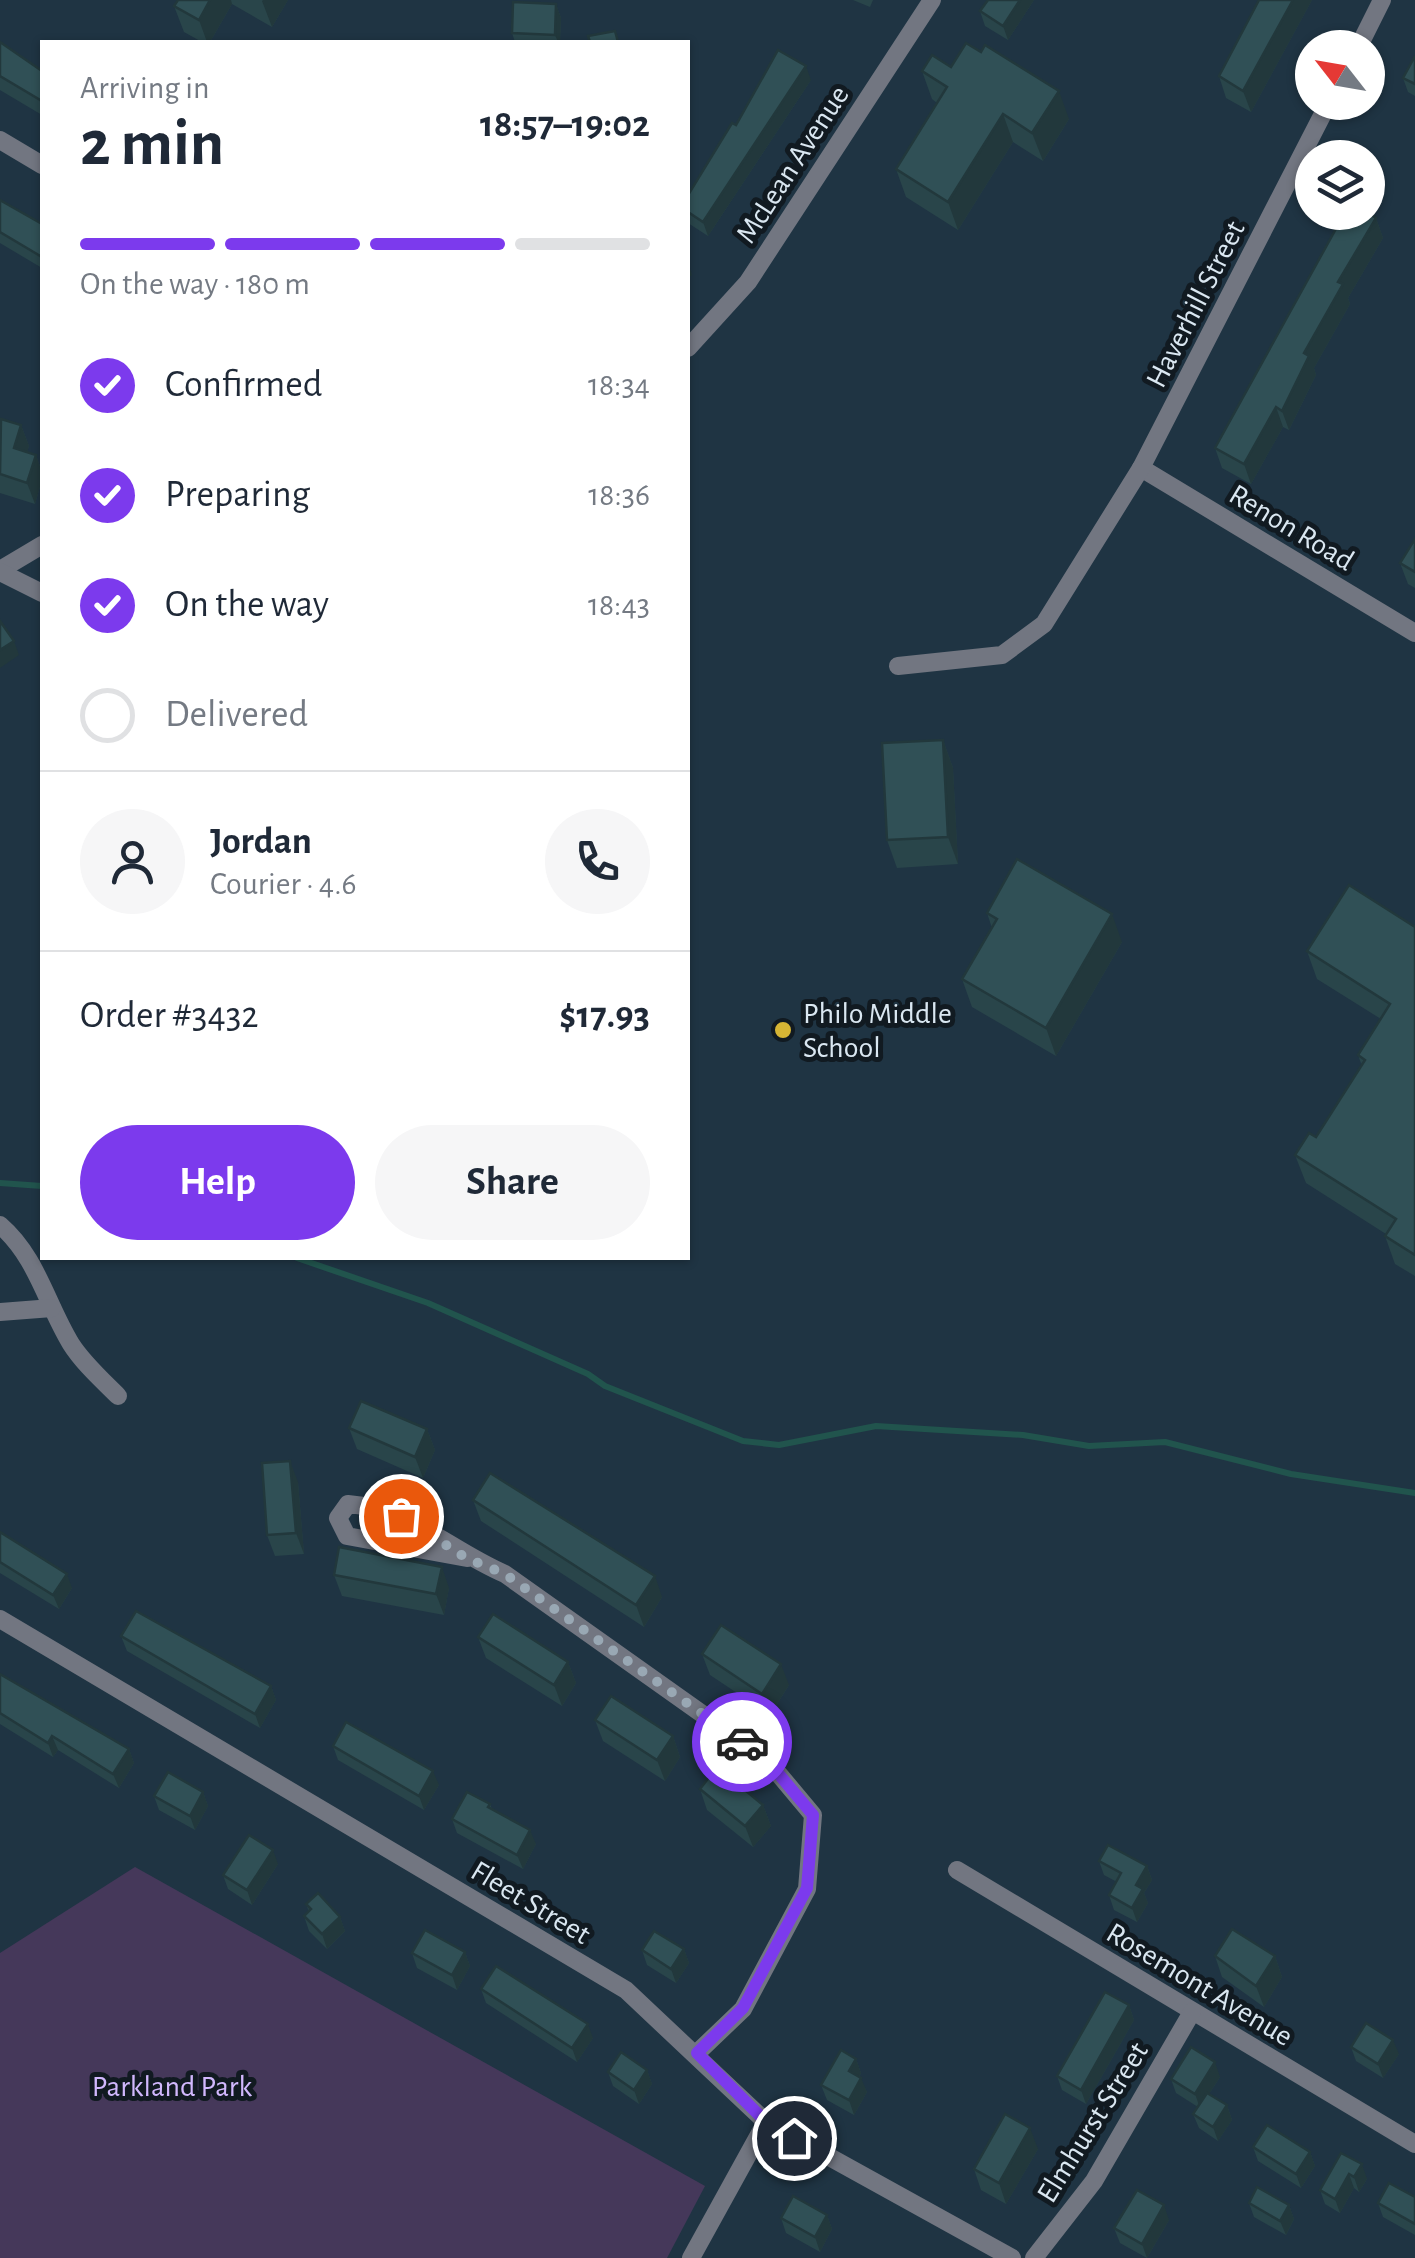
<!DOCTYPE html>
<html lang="en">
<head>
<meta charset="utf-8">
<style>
  :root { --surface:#fff; --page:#f6f6f7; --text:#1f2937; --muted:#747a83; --line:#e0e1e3; --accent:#7c3aed }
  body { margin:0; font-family:"Alegreya Sans",sans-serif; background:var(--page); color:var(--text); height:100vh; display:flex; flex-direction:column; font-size:38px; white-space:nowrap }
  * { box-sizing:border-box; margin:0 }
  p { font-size:32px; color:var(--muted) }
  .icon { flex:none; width:55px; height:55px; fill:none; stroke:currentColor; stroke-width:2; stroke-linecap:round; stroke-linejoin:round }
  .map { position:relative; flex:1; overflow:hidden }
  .sheet { position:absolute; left:40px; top:40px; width:650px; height:1220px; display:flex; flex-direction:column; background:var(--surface); border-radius:0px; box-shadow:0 2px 8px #0004 }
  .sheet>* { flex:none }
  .needle { width:65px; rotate:301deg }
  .tools { position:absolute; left:1295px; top:30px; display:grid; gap:20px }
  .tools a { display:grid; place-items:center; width:90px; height:90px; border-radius:50%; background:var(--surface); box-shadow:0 2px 8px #0004; font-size:50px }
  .pin { position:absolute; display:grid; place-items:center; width:85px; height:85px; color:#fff; margin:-42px; border:5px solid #fff; border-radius:50%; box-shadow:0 2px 10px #0007 }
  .courier { position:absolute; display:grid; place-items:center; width:100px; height:100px; margin:-50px; border:8px solid #7c3aed; border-radius:50%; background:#fff; color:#222; box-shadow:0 2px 12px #0007 }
  .summary em { font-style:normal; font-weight:700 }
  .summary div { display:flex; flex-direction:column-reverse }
  .summary { display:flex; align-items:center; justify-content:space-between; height:170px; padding:0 40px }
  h1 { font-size:65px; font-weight:700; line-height:75px }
  .bar { display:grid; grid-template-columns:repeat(4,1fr); gap:15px 10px; align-content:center; height:120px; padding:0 40px }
  .bar i { height:12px; border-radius:8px; background:var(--line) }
  .bar .on { background:var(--accent) }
  .bar p { grid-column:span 4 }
  .line { display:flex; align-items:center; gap:25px; padding:0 40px; border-top:2px solid var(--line) }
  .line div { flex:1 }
  .round { display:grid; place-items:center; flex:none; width:105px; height:105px; border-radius:52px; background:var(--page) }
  ol { padding:0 40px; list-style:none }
  li { display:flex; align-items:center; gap:30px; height:110px }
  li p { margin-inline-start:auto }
  li .icon { padding:10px; border-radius:50%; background:var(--accent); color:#fff; stroke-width:4 }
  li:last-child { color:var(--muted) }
  li i { width:55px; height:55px; border:5px solid var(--line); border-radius:50% }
  .action { display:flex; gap:20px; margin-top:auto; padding:20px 40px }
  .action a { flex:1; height:115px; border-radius:60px; background:var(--accent); color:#fff; font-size:40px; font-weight:700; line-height:115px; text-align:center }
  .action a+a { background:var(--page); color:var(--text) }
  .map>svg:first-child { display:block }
  .green { fill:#45385a }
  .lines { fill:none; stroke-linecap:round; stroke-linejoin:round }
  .stream { stroke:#21544d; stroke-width:6 }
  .street { stroke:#727681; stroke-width:18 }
  .wall { fill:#29454a }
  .shaded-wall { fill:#22383c }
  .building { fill:#305056; stroke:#22383c; stroke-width:2.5 }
  .done { stroke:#99a8b4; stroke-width:10; stroke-dasharray:0 18 }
  .route { stroke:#7c3aed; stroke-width:12 }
  .poi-dot { fill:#d6b534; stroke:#111a21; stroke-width:4 }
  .labels { text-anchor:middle; stroke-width:10; stroke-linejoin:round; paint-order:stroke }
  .street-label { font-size:30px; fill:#dae7f1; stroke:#111a21 }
  .poi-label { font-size:30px; fill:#dae7f1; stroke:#111a21; text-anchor:start }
  .park-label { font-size:30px; fill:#d1b8fd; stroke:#111a21 }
</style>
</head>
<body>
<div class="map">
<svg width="1415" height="2258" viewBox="0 0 1415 2258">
  <rect width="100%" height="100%" fill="#1f3443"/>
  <path class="green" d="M135,1867l570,319 -38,72h-667v-305z"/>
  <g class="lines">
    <g class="stream">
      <path d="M0,1183l42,3"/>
      <path d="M297,1258l131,45 160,71 17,12 138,55 36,4 97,-19 147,9 66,11 76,-4 126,32 124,19"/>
    </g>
    <g class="street">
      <path d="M1358,48l24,-48"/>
      <path d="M0,140l42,25"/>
      <path d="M688,348l60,-66 184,-282"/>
      <path d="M1141,468l274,165"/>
      <path d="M0,570l42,-25"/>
      <path d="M0,572l42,21"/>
      <path d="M898,666l104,-11 42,-31 97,-156 188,-366"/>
      <path d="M0,1225c37,32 46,78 71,119 12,19 31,36 47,52"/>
      <path d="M0,1312l52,-4"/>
      <path d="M467,1558l-120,-22 -9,-18 10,-14c63,5 101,46 157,70l262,186 46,55 -6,74 -64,120 -46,44"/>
      <path d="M0,1619l626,371 140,132 246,136"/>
      <path d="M957,1870l458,274"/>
      <path d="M691,2258l75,-136"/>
      <path d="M1034,2258l60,-77 98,-169"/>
    </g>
  </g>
  <g class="wall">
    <path d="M178,0h110l-16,27 -40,-23 -22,38h-8l-18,-10 -10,-26z"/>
    <path d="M853,0h20l-3,7z"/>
    <path d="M988,0h46l-26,40 -23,-14 -5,-15z"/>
    <path d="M1259,0h53l-61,112 -25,-14 -7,-22z"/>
    <path d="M556,4l5,14 -1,24h-45l-3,-9z"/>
    <path d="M0,42l42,29v44l-42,-25z"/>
    <path d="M1415,56v40l-7,-4 -5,-14z"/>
    <path d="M951,67l118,52 -26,42 -30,-19 -55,88 -52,-33 -10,-28 41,-66 -5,-4 -10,-28z"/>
    <path d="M811,80l-103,156 -20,-13v-28l48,-70z"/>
    <path d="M0,200l42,24v44l-42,-25z"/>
    <path d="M1376,218l7,20 -35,60 2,6 -36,64 2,7 -27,55 -6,-3 -32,57 -29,-16 -7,-20 120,-216 -4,-11z"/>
    <path d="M0,421l21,4 8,21 -2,6 9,3 6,17v8l-7,24 -35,-11z"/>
    <path d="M1415,539v49l-7,-4 -8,-21z"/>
    <path d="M943,740l10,28 5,96 -61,4 -10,-28z"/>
    <path d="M987,913l135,29 -66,114 -84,-49 -10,-28 30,-51z"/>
    <path d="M1415,927v349l-20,-12 -10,-28 1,-2 -80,-51 -11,-28 21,-18 46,-71 -4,-11 23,-36 -64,-40 -10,-28z"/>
    <path d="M349,1428l78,1 8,21 -12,28 -66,-29z"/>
    <path d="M298,1482l6,72 -29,2 -8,-21z"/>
    <path d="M473,1500l189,97 -18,30 -163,-106z"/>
    <path d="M0,1532l72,56 -13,21 -59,-36z"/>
    <path d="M334,1575l115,13 -5,27 -102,-19z"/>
    <path d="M121,1636l150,50 5,14 -16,28 -133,-77z"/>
    <path d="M478,1637l90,25 8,21 -14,23 -76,-48z"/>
    <path d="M702,1654l87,31 -19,30 -60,-40z"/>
    <path d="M0,1674l129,75 5,14 -15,25 -61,-38 -5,7 -53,-33z"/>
    <path d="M595,1720l78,16 7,21 -15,24 -62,-40z"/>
    <path d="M333,1746l106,39 -15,25 -86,-50z"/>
    <path d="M700,1789l63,16 8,21 -18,21 -46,-37z"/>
    <path d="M203,1792l5,14 -13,24 -36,-20 -5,-14z"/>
    <path d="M490,1804l2,5 44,35 -13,25 -66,-36 -5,-14z"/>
    <path d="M1099,1861l48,5 5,14 -8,13 4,10 -11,19 -23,-12 -5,-15 8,-13 -13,-7z"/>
    <path d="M278,1864l-26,41 -24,-16 -5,-14z"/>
    <path d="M306,1904l34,13 5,14 -18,18 -18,-18 -5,-15 5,-4z"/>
    <path d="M684,1949l5,14 -13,20 -29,-18 -5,-15z"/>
    <path d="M465,1952l5,14 -13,24 -40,-22 -5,-15z"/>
    <path d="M1215,1956h60l7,21 -18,30 -42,-30z"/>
    <path d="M481,1989l112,49 -16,24 -91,-59z"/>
    <path d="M1129,2005l5,15 -48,84 -24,-14 -5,-14z"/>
    <path d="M1351,2047l48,7 -16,24 -27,-17z"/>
    <path d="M856,2059l5,14 -2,4 8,15 -13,23 -27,-15 -6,-15z"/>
    <path d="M647,2070l5,14 -13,20 -26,-18 -5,-14z"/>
    <path d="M1220,2077l-11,17 18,11 5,15 -14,21 -19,-13 -6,-14 5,-7 -22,-14 -5,-14z"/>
    <path d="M1253,2147l57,5 5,14 -14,22 -43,-27z"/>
    <path d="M1038,2149l-32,55 -25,-14 -7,-21z"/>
    <path d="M1341,2153l26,26 -8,13 -5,-4 -14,25 -15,-9 -5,-14z"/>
    <path d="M1415,2197v38l-32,-18 -5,-14z"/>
    <path d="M1249,2203l40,2 5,14 -8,16 -32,-18z"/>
    <path d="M827,2215l5,14 -12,23 -34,-19 -5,-15z"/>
    <path d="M1169,2220l-22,38 -27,-15 -6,-15z"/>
  </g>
  <g class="shaded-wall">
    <path d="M210,0h21l1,4 -22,38h-3l-8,-22z"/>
    <path d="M263,0h25l-16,27 -10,-26z"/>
    <path d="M1020,0h14l-26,40 -5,-14z"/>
    <path d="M1293,0h19l-61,112 -8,-21z"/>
    <path d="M556,4l5,14 -1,24h-2l-3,-7z"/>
    <path d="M806,66l5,14 -103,156 -5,-14z"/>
    <path d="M1059,91l10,28 -26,42 -11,-28z"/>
    <path d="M1003,114l10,28 -55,88 -10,-28z"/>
    <path d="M1376,218l7,20 -35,60 2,6 -36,64 2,7 -27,55 -7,-19 22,-58 34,-71z"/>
    <path d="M688,262l4,13 -4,3z"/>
    <path d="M1276,407l7,20 -32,57 -7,-20z"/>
    <path d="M21,425l8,21 -7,23 -8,-21z"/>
    <path d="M36,455l6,17v8l-7,24 -8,-21z"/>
    <path d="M14,641l5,14 -19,13v-18z"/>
    <path d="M943,740l10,28 5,96 -10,-27z"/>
    <path d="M1112,914l10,28 -66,114 -10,-28z"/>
    <path d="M427,1429l8,21 -12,28 -8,-21z"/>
    <path d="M290,1461l8,21 6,72 -8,-21z"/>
    <path d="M442,1567l7,21 -5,27 -8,-21z"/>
    <path d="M67,1574l5,14 -13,21 -6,-14z"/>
    <path d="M655,1576l7,21 -18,30 -8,-22z"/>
    <path d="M568,1662l8,21 -14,23 -8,-21z"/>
    <path d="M781,1664l8,21 -19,30 -8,-21z"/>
    <path d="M271,1686l5,14 -16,28 -5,-14z"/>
    <path d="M52,1736l6,14 -5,7 -5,-14z"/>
    <path d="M673,1736l7,21 -15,24 -8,-21z"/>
    <path d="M129,1749l5,14 -15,25 -6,-14z"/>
    <path d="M433,1771l6,14 -15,25 -5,-14z"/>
    <path d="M203,1792l5,14 -13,24 -5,-14z"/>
    <path d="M763,1805l8,21 -18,21 -8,-21z"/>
    <path d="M530,1830l6,14 -13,25 -6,-14z"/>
    <path d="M273,1850l5,14 -26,41 -5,-15z"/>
    <path d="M1147,1866l5,14 -8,13 4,10 -11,19 -5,-14 4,-23z"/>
    <path d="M340,1917l5,14 -18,18 -5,-15z"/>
    <path d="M684,1949l5,14 -13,20 -5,-14z"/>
    <path d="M465,1952l5,14 -13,24 -5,-15z"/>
    <path d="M1275,1956l7,21 -18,30 -8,-21z"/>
    <path d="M1129,2005l5,15 -48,84 -5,-14z"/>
    <path d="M588,2024l5,14 -16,24 -5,-14z"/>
    <path d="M1393,2040l6,14 -16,24 -5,-14z"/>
    <path d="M856,2059l5,14 -7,12 -5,-14z"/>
    <path d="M1215,2062l5,15 -20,31 -5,-14z"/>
    <path d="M647,2070l5,14 -13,20 -5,-14z"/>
    <path d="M861,2078l6,14 -13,23 -5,-15z"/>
    <path d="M1227,2105l5,15 -14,21 -5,-14z"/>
    <path d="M1030,2128l8,21 -32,55 -7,-21z"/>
    <path d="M1310,2152l5,14 -14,22 -5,-14z"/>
    <path d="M1362,2164l5,15 -8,13 -5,-15z"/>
    <path d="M1349,2174l5,14 -14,25 -5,-14z"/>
    <path d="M1164,2205l5,15 -22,38 -5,-14z"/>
    <path d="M1289,2205l5,14 -8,16 -6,-14z"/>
    <path d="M827,2215l5,14 -12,23 -5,-15z"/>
  </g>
  <g class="building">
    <path d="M178,0h32l-11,20 -25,-14z"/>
    <path d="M988,0h32l-17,26 -23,-15z"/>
    <path d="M1259,0h34l-50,91 -24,-15z"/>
    <path d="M513,2l43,2 -1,31 -43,-2z"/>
    <path d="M615,31l3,11h-28l-2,-6z"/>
    <path d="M0,42l42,29v30l-42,-25z"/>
    <path d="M966,43l15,9 4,-7 74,46 -27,42 -29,-19 -55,88 -52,-33 51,-82 -25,-16 10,-16 19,12z"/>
    <path d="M778,50l28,16 -103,156 -15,-10v-17l44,-72 4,2z"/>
    <path d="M1415,56v28l-12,-6z"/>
    <path d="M0,200l42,24v33l-42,-25z"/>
    <path d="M1335,212h31l10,6 -38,64 5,2 -39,69 5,3 -27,55 -6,-4 -32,57 -29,-16 123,-223 -7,-4z"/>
    <path d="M1,419l20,6 -7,23 22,7 -9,28 -27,-9z"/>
    <path d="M1415,539v33l-15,-9z"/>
    <path d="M0,621l14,20 -14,9z"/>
    <path d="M943,740l5,97 -61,3 -5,-97z"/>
    <path d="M1017,859l95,55 -66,114 -84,-49 35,-60 -10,-6z"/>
    <path d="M1349,885l66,42v328l-30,-19 11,-17 -101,-64 14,-22 7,4 49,-77 -7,-5 32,-51 -83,-53z"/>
    <path d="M361,1401l66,28 -12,28 -66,-29z"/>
    <path d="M290,1461l6,72 -29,2 -5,-72z"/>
    <path d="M490,1473l165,103 -19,29 -163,-105z"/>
    <path d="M0,1532l67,42 -14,21 -53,-33z"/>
    <path d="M339,1547l103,20 -6,27 -102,-19z"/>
    <path d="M136,1611l135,75 -16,28 -134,-78z"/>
    <path d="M493,1614l75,48 -14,23 -76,-48z"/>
    <path d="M721,1625l60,39 -19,30 -60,-40z"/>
    <path d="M0,1674l129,75 -16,25 -61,-38 -4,7 -48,-30z"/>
    <path d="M611,1696l62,40 -16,24 -62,-40z"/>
    <path d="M346,1722l87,49 -14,25 -86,-50z"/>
    <path d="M717,1767l46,38 -18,21 -45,-37z"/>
    <path d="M168,1772l35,20 -13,24 -36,-20z"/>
    <path d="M467,1792l23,12 -2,3 42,23 -13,25 -65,-36z"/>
    <path d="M249,1835l24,15 -26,40 -24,-15z"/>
    <path d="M1108,1845l39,21 -11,19 7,4 -11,19 -23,-13 12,-22 -22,-12z"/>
    <path d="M318,1893l22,24 -18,17 -18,-18 7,-7 -5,-5z"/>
    <path d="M1232,1929l43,27 -19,30 -41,-30z"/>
    <path d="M425,1930l40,22 -13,23 -40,-22z"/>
    <path d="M654,1931l30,18 -13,20 -29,-19z"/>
    <path d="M496,1966l92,58 -16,24 -91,-59z"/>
    <path d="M1105,1992l24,13 -48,85 -24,-14z"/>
    <path d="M1366,2023l27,17 -15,24 -27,-17z"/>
    <path d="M1191,2047l24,15 -20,32 -24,-15z"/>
    <path d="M841,2050l15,9 -7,12 12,7 -12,22 -28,-15z"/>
    <path d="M621,2052l26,18 -13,20 -26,-18z"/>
    <path d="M1207,2093l20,12 -14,22 -20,-13z"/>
    <path d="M1005,2114l25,14 -31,55 -25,-14z"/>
    <path d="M1267,2125l43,27 -14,22 -43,-27z"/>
    <path d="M1341,2153l21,11 -8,13 -5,-3 -14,25 -15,-9z"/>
    <path d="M1389,2183l26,14v27l-37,-21z"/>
    <path d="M1257,2187l32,18 -9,16 -31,-18z"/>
    <path d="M1137,2190l27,15 -22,39 -28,-16z"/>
    <path d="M793,2196l34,19 -12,22 -34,-19z"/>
  </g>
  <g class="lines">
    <path class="done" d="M401,1516l65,42 39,16 237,168"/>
    <path class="route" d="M742,1742l25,18 46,55 -6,73 -64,120 -46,45 69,69 28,16"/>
  </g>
  <circle class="poi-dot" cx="783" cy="1030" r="10"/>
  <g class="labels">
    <g class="street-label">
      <text transform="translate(792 164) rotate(-57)" y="10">McLean Avenue</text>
      <text transform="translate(1195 304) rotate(-63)" y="10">Haverhill Street</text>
      <text transform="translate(1292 527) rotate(31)" y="10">Renon Road</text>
      <text transform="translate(531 1902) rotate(31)" y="10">Fleet Street</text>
      <text transform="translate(1200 1984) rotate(31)" y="10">Rosemont Avenue</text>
      <text transform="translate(1092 2122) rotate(-58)" y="10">Elmhurst Street</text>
    </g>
    <g class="poi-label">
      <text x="803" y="1023">Philo Middle<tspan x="803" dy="34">School</tspan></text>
    </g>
    <g class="park-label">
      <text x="172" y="2096">Parkland Park</text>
    </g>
  </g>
</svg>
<div class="tools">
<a><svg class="needle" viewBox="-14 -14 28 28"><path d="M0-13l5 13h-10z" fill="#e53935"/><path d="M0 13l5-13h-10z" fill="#747a83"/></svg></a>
<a><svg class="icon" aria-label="layers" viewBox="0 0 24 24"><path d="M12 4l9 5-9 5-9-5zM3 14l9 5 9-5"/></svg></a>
</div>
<div class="pin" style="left:401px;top:1516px;background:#ea580c"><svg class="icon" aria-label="bag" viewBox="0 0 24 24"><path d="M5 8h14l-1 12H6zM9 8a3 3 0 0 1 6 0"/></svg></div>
<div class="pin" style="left:794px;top:2138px;background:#1f2937"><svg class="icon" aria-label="home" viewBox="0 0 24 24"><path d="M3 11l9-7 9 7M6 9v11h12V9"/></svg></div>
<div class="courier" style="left:742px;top:1742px"><svg class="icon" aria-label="car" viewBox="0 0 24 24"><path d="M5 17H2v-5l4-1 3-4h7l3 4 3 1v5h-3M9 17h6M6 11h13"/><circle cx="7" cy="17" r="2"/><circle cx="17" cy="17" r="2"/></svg></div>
<section class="sheet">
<div class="summary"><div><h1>2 min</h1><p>Arriving in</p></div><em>18:57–19:02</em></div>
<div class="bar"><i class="on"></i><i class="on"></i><i class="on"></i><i></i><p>On the way · 180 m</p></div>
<ol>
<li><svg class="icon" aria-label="check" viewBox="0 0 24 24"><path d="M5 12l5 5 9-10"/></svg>Confirmed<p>18:34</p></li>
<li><svg class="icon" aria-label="check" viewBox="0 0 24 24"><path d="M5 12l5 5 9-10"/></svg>Preparing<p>18:36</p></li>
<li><svg class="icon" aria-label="check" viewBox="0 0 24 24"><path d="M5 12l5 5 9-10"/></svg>On the way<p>18:43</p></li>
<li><i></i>Delivered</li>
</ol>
<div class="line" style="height:180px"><a class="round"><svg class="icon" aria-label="person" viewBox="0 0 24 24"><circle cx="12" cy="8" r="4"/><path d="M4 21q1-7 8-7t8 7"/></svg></a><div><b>Jordan</b><p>Courier · 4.6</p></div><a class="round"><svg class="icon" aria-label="phone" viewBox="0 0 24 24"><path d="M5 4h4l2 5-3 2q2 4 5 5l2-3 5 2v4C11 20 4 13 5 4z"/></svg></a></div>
<div class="line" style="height:130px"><div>Order #3432</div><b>$17.93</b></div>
<div class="action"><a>Help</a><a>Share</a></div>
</section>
</div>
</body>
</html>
